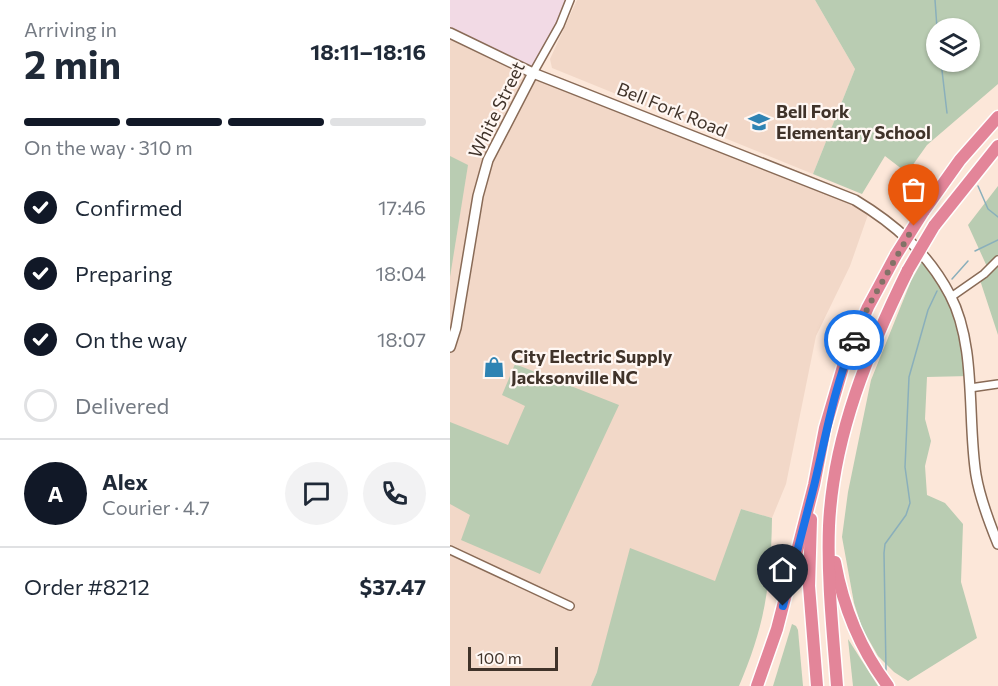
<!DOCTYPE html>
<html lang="en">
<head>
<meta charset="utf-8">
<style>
  :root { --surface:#fff; --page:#f2f2f3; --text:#1f2937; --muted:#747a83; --line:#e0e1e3; --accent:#111827 }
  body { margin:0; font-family:Commissioner,sans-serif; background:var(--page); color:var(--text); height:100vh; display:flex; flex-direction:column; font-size:22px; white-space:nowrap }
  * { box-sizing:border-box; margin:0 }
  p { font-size:20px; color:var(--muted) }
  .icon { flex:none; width:33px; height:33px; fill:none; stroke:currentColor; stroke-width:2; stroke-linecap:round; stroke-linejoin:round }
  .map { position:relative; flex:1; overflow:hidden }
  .details { display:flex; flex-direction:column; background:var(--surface); width:450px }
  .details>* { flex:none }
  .fabs { position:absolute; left:476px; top:18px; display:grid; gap:12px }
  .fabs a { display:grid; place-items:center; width:54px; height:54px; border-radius:50%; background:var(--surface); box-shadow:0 2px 4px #0004; font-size:30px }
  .scale { position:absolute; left:18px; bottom:15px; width:90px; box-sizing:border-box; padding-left:6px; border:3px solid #40332a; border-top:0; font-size:16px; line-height:21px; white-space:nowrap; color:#40332a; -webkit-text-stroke:4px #fff7f3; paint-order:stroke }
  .pin { position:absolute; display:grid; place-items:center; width:51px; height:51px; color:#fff; margin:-62px -26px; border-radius:50% 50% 50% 0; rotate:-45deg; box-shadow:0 0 6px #0007 }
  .pin .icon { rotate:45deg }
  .courier { position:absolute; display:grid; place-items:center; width:60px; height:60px; margin:-30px; border:4px solid #1a73e8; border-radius:50%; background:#fff; color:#222; box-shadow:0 2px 8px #0007 }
  .head em { font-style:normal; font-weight:700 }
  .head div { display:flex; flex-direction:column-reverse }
  .head { display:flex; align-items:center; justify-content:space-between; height:102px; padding:0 24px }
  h1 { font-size:39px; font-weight:700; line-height:45px }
  .bar { display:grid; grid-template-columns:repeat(4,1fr); gap:9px 6px; align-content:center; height:72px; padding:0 24px }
  .bar i { height:8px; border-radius:4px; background:var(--line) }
  .bar .selected { background:var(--accent) }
  .bar p { grid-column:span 4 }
  .line { display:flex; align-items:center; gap:15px; padding:0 24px; border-top:2px solid var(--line) }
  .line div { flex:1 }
  .round { display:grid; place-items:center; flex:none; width:63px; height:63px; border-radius:32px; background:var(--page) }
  ol { padding:0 24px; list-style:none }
  li { display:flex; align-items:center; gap:18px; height:66px }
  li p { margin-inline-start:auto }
  li .icon { padding:6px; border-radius:50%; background:var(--accent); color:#fff; stroke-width:4 }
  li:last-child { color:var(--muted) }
  li i { width:33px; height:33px; border:3px solid var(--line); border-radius:50% }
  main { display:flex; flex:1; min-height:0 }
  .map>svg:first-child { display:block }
  .commercial { fill:#f2dae5 }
  .built { fill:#f2d8c8 }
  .green { fill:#b9ccb2; fill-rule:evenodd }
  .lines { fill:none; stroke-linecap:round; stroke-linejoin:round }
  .stream { stroke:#8aafbb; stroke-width:1.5 }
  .street-casing { stroke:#896b57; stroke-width:10 }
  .secondary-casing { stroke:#896b57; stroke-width:12 }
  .highway-casing { stroke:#fff; stroke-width:15 }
  .street { stroke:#fff; stroke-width:7 }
  .secondary { stroke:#fff; stroke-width:9 }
  .highway { stroke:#e38599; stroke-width:12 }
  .highway-bridge-casing { stroke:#fff; stroke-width:15; stroke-linecap:butt }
  .highway-bridge { stroke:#e38599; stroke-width:12 }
  .done { stroke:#827267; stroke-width:6; stroke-dasharray:0 10.8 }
  .route { stroke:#1a73e8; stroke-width:8 }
  .labels { text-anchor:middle; stroke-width:4.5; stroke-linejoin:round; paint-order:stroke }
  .street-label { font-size:18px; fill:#40332a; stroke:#fff7f3 }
  .poi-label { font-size:18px; font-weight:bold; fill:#40332a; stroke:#fff7f3; text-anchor:start }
</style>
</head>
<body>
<main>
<section class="details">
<div class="head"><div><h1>2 min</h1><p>Arriving in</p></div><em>18:11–18:16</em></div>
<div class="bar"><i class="selected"></i><i class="selected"></i><i class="selected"></i><i></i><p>On the way · 310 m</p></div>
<ol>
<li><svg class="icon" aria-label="check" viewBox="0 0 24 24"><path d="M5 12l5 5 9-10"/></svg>Confirmed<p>17:46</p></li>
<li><svg class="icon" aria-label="check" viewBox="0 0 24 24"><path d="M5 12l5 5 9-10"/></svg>Preparing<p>18:04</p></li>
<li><svg class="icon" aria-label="check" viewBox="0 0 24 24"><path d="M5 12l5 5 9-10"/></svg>On the way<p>18:07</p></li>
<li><i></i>Delivered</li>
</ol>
<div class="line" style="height:108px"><b class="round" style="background:var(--accent);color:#fff">A</b><div><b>Alex</b><p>Courier · 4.7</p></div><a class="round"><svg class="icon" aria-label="chat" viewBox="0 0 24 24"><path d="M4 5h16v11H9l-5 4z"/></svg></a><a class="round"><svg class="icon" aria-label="phone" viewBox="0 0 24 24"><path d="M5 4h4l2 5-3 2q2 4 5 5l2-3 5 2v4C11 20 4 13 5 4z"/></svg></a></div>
<div class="line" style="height:78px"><div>Order #8212</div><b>$37.47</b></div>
</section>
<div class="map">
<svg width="548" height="686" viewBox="0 0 548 686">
  <rect width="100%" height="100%" fill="#fce7d9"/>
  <path class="commercial" d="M0,0h120l-37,73 -83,-40z"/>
  <g class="built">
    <path d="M127,0h238l40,69 -42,105 -261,-106 -2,-9z"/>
    <path d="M0,33l420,176 -20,57 -34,70 -30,148 -14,34 -31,-9 -25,72 -119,91 -6,14h-141z"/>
  </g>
  <g class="green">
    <path d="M365,0h183v84l-71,61 -20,28 -22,-17 -23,38 -49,-20 42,-105zM486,28h33v34h-33z"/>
    <path d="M0,156l18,9 -18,112z"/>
    <path d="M548,186v149l-19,-58 10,-6 -21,-46z"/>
    <path d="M475,256l26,41 18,79 -42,1 -2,42 6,22 -6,25 2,29 18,8 18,21 -2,58 16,56 -69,43 -14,-9 -16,-16 -16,-28 -8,-25 -12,-66 6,-45 23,-112 40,-99z"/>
    <path d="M65,364l104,41 -79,169 -79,-34 9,-25 -20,-11v-82l58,23 17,-39 -23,-11z"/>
    <path d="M291,509l31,9c-1,66 -7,107 -33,168h-148l6,-14 33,-124 85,33z"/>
    <path d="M342,624l4,2 2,4 5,56h-30z"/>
    <path d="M398,639l30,47h-25z"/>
  </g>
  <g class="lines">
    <g class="stream">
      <path d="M485,0l2,28"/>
      <path d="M491,62l6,51"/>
      <path d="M528,186l10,23 10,8"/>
      <path d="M525,251l23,-11"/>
      <path d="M502,279l16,-18"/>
      <path d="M436,670l-2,-117 1,-9 21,-29 4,-12 -5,-36 4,-90 19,-67 9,-19"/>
    </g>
    <defs>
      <g id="street">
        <path d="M83,73l27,-48 10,-25"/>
        <path d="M501,297l33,-23 14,-14"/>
        <path d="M520,388l28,-4"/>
        <path d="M0,550l120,56"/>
      </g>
      <g id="secondary">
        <path d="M0,33l83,40 322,127c40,24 73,53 95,95 27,51 17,124 26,180 4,24 13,47 22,69"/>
        <path d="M0,347l6,-19 22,-132 10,-36 45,-87"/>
      </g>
      <g id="highway">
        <path d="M473,212l37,-52 38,-43"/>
        <path d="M484,226l64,-80"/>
        <path d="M361,519l-2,67 8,100"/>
        <path d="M385,562c8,44 26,88 53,124"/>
        <path d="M307,686l20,-57 37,-144 11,-57 20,-68 23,-53 28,-52"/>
        <path d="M387,686c-4,-53 -10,-107 -8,-160 4,-90 40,-177 79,-256"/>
      </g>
    </defs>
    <use href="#street" class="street-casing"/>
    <use href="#secondary" class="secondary-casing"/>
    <use href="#highway" class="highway-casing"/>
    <use href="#street" class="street"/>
    <use href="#secondary" class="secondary"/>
    <use href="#highway" class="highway"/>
    <defs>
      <g id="highway-bridge">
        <path d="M446,255l27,-43"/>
        <path d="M458,270l26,-44"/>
      </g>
    </defs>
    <use href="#highway-bridge" class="highway-bridge-casing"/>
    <use href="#highway-bridge" class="highway-bridge"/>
  </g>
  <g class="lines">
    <path class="done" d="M404,340l14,-33 46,-81"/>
    <path class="route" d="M333,606c10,-40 21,-80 31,-120 12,-50 20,-99 40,-146"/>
  </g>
  <defs>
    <symbol id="school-bare" viewBox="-9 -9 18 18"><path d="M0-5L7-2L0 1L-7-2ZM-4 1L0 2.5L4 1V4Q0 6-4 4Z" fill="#2f83b3" stroke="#fff7f3" stroke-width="2.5" paint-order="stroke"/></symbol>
    <symbol id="shop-bare" viewBox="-9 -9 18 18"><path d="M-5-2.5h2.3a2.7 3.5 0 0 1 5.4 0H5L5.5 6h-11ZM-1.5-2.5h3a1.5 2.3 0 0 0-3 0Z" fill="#2f83b3" stroke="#fff7f3" stroke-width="2.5" paint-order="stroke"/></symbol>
  </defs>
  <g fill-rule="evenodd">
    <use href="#school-bare" x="294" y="107" width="30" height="30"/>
    <use href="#shop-bare" x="29" y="352" width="30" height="30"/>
  </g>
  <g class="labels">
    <g class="street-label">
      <text transform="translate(47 110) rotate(-64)" y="6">White Street</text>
      <text transform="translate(222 110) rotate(22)" y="6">Bell Fork Road</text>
    </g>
    <g class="poi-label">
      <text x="326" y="118">Bell Fork<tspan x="326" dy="21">Elementary School</tspan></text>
      <text x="61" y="363">City Electric Supply<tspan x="61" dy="21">Jacksonville NC</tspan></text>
    </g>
  </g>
</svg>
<div class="fabs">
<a><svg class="icon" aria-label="layers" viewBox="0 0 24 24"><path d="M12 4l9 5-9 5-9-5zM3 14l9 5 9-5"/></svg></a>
</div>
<div class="scale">100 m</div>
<div class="pin" style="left:464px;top:226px;background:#ea580c"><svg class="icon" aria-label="bag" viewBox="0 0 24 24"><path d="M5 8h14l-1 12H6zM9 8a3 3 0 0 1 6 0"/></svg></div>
<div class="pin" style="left:333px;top:606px;background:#1f2937"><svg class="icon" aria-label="home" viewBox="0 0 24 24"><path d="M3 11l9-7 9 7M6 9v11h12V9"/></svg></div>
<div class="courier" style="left:404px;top:340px"><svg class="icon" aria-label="car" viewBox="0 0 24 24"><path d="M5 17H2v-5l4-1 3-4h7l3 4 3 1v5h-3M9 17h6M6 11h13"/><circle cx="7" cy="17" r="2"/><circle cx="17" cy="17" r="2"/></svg></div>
</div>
</main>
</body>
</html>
